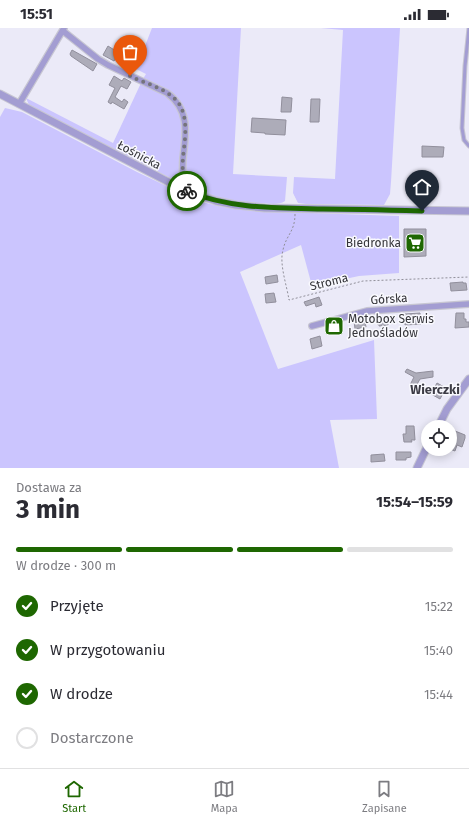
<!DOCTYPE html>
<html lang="pl">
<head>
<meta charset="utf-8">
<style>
  :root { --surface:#fff; --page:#f7f7f7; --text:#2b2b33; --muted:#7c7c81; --line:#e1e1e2; --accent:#1e6701 }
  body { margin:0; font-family:"Fira Sans",sans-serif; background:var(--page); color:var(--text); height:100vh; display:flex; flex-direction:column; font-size:15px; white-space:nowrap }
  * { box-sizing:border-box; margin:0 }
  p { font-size:13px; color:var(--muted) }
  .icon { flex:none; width:22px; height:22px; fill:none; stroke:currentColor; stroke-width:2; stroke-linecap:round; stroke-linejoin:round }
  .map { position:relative; height:440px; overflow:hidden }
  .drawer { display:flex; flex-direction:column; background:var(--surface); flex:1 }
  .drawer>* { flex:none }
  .buttons { position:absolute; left:421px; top:392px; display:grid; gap:8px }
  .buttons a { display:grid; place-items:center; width:36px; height:36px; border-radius:50%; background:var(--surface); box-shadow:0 2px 10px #0003; font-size:20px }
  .pin { position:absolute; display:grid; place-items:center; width:34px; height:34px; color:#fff; margin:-41px -17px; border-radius:50% 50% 50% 0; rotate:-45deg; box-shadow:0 0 4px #0007 }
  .pin .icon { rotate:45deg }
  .courier { position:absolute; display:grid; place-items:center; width:40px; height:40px; margin:-20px; border:3px solid #1e6701; border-radius:50%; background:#fff; color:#222; box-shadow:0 1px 5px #0007 }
  .overview em { font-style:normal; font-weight:700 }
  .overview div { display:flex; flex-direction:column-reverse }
  .overview { display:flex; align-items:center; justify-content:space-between; height:68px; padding:0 16px }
  h1 { font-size:26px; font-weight:700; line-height:30px }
  .bar { display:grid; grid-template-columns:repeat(4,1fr); gap:6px 4px; align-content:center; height:48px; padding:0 16px }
  .bar i { height:5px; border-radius:3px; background:var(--line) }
  .bar .current { background:var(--accent) }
  .bar p { grid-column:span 4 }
  ol { padding:0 16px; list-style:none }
  li { display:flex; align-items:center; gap:12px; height:44px }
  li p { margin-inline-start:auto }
  li .icon { padding:4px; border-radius:50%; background:var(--accent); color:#fff; stroke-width:4 }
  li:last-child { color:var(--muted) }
  li i { width:22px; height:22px; border:2px solid var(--line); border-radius:50% }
  .status { display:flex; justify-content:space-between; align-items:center; height:28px; padding:0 20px; background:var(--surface); direction:ltr }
  .status svg { height:11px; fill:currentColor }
  .tabs { display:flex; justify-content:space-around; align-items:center; height:56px; border-top:1px solid var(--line); background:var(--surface); font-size:11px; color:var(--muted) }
  .tabs a { display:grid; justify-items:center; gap:2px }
  .tabs .current { color:var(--accent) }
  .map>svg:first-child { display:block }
  .green { fill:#cbc5fe }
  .building { fill:#adacb9; stroke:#918f9c }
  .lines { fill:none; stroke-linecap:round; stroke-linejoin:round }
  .service-casing { stroke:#c7c6d2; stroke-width:5 }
  .minor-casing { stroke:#c7c6d2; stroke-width:8 }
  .tertiary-casing { stroke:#c7c6d2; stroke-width:9 }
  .path { stroke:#908f99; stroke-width:1; stroke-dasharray:2 2; stroke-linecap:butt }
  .service { stroke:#a39dd2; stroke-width:3 }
  .minor { stroke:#a39dd2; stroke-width:5.5 }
  .tertiary { stroke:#a39dd2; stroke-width:7 }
  .done { stroke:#75747c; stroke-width:4; stroke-dasharray:0 7.2 }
  .route { stroke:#1e6701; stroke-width:5 }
  .labels { text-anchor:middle; stroke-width:3; stroke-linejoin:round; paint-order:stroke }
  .street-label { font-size:12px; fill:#35353a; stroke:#f9f9fe }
  .poi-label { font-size:12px; fill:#35353a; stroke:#f9f9fe; text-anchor:end }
  .neighbourhood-label { font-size:13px; font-weight:bold; fill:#3c3b45; stroke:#f9f9fe }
</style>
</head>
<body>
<div class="status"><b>15:51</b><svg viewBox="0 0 49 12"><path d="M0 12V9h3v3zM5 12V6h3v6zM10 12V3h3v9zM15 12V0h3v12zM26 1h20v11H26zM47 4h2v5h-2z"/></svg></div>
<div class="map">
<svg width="469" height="440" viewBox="0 0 469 440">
  <rect width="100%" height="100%" fill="#ebeaf8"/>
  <g class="green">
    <path d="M152,0h89l-8,146 54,3 -2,24c-7,5 -18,2 -27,2 -23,-2 -54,-4 -74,-19l4,-55 -4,-16 -3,-9 -6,-6 -32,-19 3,-5 -10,-5z"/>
    <path d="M321,0h79l-9,154 -1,12 -6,11 -78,-1 -8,-1 -5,-10 1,-16 41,2 8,-149z"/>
    <path d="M141,55c9,5 20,8 28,14 23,17 13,61 11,86l-151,-78 -3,-7 87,45z"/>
    <path d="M5,80l17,4 115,60 61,29 25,6 31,4 145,5v57l-40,3 -47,10 -11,-41 -61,27 38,97 96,-29 3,79 -47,1 9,48h-339v-351z"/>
  </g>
  <g class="building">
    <path d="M108,18l11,7 -5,8 -11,-6z"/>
    <path d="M72,22l25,14 -4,7 -22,-15 -1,-2z"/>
    <path d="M114,48l8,5 2,-3 7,4 -4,7 -6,-3 -6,11 7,5 2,-3 4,3 -4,7 -12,-7 -1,2 -3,-2 7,-14 -6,-3z"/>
    <path d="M282,69l10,1 -1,14h-10z"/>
    <path d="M311,71h9l-1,23h-9z"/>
    <path d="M252,90l34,2 -1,15 -20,-1v-1l-14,-1z"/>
    <path d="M422,118l22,1 -1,10h-21z"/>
    <path d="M404,201h22v27l-22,1z"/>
    <path d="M277,247l1,7 -12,2 -1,-7z"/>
    <path d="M463,254v1h3l1,7 -16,1 -1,-8z"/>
    <path d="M274,265l2,9 -10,1 -1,-9z"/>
    <path d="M319,269l3,8 -6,2 -1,-4 -9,3 -2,-4z"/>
    <path d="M420,285l1,11 -16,1v-11z"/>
    <path d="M456,285h8v6h2v3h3v5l-14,1z"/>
    <path d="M364,288l2,11 -11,2 -1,-8h3l-1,-3z"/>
    <path d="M388,288v9l-9,1v-2h-2l-1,-6z"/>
    <path d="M320,308l2,10 -10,3 -2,-10z"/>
    <path d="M407,341l9,4 17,-2v6l-13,2 -5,9 -5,-3 4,-8 -9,-5z"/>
    <path d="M437,355l9,5 -6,11 -9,-5z"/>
    <path d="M406,398h8l1,14h-4l1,2h-8l-1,-8h3z"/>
    <path d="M455,403l10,4v3l-3,9 -5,-2 -2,6 -5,-2v-5z"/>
    <path d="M396,424h15v5l-5,1v2h-10z"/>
    <path d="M384,426l1,7 -14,1v-7z"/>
  </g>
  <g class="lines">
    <defs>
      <path id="service" d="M469,0l-4,38 -3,62 2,12 5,6"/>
      <g id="minor">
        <path d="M63,3l35,28 10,6 59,28c23,17 19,40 16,65 -1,10 1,20 -3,30"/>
        <path d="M19,76l45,-76"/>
        <path d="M312,298l55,-15 102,-7"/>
      </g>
      <g id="tertiary">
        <path d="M0,66l180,94 36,13 20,4 29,3 204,3"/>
        <path d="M438,399l9,-18 22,-30"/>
        <path d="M417,440l11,-23"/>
      </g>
    </defs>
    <use href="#service" class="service-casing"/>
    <use href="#minor" class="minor-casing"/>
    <use href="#tertiary" class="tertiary-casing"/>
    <path class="path" d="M295,186c0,18 -9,21 -12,36 -4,14 4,36 6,50l74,-19 106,-4"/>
    <use href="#service" class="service"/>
    <use href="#minor" class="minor"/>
    <use href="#tertiary" class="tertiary"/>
  </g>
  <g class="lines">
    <path class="done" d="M130,48c14,7 32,11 44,22 16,14 11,41 9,59 -1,11 1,21 -3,31l7,3"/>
    <path class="route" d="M187,163c43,18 90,17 136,18 33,0 66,1 99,2"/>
  </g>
  <defs>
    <symbol id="supermarket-square" viewBox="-11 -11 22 22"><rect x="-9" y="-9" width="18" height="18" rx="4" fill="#1e6701" stroke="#f9f9fe"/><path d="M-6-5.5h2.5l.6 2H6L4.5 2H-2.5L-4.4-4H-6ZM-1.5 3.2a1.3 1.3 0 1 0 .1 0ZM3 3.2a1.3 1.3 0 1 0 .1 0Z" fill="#fff"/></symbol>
    <symbol id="shop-square" viewBox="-11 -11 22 22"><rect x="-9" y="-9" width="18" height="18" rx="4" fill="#1e6701" stroke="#f9f9fe"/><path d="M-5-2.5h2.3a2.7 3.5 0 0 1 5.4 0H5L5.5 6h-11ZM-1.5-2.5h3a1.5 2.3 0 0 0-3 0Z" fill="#fff"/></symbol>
  </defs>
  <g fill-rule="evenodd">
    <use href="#supermarket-square" x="404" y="204" width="22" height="22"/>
    <use href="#shop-square" x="323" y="287" width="22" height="22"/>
  </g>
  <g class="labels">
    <g class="street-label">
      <text transform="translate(139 127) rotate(28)" y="4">Łośnicka</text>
      <text transform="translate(329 254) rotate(-14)" y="4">Stroma</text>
      <text transform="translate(389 271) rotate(-4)" y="4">Górska</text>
    </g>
    <g class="poi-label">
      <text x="401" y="219">Biedronka</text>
      <text x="348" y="295" text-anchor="start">Motobox Serwis<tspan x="348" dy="14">Jednośladów</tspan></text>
    </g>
    <g class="neighbourhood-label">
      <text x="435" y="366">Wierczki</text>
    </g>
  </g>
</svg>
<div class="buttons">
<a><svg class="icon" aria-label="locate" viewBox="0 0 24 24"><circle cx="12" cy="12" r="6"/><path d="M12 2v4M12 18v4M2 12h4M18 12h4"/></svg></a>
</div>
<div class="pin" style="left:130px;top:48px;background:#ea580c"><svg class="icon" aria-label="bag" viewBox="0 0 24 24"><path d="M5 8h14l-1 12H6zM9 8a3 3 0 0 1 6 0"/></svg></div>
<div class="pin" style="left:422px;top:183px;background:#1f2937"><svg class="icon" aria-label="home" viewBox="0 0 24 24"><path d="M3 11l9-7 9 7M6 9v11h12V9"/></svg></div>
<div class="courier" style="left:187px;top:163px"><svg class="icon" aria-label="bike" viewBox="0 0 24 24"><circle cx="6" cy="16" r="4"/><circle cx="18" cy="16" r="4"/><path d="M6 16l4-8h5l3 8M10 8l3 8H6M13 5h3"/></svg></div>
</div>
<section class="drawer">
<div class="overview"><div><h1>3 min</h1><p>Dostawa za</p></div><em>15:54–15:59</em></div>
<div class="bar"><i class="current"></i><i class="current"></i><i class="current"></i><i></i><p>W drodze · 300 m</p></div>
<ol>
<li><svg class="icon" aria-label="check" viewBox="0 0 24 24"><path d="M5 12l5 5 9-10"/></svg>Przyjęte<p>15:22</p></li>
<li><svg class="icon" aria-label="check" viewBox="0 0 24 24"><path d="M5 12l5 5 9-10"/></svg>W przygotowaniu<p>15:40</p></li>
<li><svg class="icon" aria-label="check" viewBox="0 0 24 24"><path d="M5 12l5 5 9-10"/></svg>W drodze<p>15:44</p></li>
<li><i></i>Dostarczone</li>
</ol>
</section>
<nav class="tabs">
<a class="current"><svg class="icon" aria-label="home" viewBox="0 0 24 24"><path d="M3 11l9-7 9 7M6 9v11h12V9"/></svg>Start</a>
<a><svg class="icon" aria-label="map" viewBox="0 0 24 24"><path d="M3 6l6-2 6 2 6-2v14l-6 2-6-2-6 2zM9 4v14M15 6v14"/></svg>Mapa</a>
<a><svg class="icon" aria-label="saved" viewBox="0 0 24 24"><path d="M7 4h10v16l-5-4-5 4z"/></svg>Zapisane</a>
</nav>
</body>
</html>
